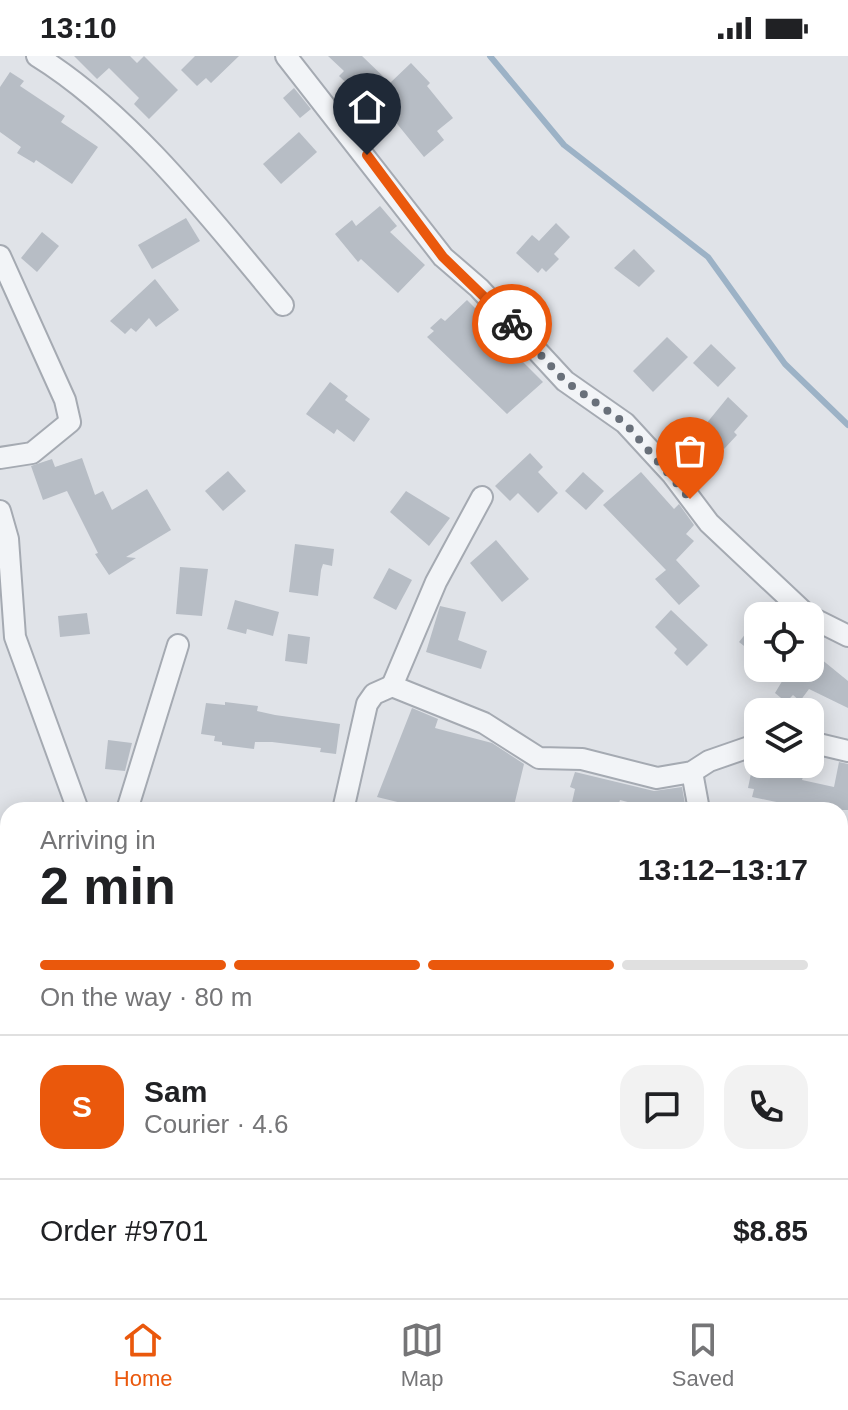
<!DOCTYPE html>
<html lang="en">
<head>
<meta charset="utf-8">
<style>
  :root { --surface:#fff; --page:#f2f2f2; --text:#202124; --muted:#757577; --line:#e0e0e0; --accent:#ea580c }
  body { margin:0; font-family:Helvetica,sans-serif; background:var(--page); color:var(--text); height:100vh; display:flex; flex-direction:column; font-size:30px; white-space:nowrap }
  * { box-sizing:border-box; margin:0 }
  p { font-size:26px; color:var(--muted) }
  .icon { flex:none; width:44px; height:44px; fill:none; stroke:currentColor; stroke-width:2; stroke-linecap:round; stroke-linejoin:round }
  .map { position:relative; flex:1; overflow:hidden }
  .sheet { position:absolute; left:0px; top:746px; width:848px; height:496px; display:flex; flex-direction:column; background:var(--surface); border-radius:24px 24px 0 0; box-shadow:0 4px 20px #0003 }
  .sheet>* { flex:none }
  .controls { position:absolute; left:744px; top:546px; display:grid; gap:16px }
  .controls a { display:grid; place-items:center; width:80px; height:80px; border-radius:16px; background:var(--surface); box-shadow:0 4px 20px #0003; font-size:40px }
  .pin { position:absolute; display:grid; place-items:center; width:68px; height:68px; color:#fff; margin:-82px -34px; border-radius:50% 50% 50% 0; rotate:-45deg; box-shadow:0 0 8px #0007 }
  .pin .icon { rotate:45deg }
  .courier { position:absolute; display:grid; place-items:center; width:80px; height:80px; margin:-40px; border:6px solid #ea580c; border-radius:50%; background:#fff; color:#222; box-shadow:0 2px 10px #0007 }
  .overview em { font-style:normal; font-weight:700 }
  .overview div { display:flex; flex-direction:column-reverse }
  .overview { display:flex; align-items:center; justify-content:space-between; height:136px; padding:0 40px }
  h1 { font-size:52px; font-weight:700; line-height:60px }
  .bar { display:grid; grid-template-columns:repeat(4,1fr); gap:12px 8px; align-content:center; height:96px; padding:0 40px }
  .bar i { height:10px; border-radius:6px; background:var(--line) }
  .bar .selected { background:var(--accent) }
  .bar p { grid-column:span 4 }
  .line { display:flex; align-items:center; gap:20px; padding:0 40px; border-top:2px solid var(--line) }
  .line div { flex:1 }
  .round { display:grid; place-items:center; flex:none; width:84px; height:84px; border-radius:24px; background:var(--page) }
  .status { display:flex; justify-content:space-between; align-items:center; height:56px; padding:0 40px; background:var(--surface); direction:ltr }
  .status svg { height:22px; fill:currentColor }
  .menu { display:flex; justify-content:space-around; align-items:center; height:112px; border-top:2px solid var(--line); background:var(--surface); font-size:22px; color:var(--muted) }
  .menu a { display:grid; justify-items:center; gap:4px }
  .menu .selected { color:var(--accent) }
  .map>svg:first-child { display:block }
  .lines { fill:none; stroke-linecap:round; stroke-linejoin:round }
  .stream { stroke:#9cb2c6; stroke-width:6 }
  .building { fill:#b7bdc5 }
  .minor-casing { stroke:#a5aab2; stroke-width:24 }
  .minor { stroke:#f2f4f7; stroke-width:20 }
  .done { stroke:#69707a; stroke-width:8; stroke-dasharray:0 14.4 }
  .route { stroke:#ea580c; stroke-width:10 }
</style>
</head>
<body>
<div class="status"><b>13:10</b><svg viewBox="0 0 49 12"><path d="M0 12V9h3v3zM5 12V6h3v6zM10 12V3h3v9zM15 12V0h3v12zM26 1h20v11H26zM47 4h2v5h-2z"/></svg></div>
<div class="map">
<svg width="848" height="1242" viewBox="0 0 848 1242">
  <rect width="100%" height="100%" fill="#e0e3e8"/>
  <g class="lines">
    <path class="stream" d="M490,0l74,89 144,112 77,107 63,61"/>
  </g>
  <g class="building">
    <path d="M74,0h56l7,7 7,-7 34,34 -29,29 -15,-15 5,-6 -30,-30 -12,11z"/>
    <path d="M195,0h44l-28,27 -5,-5 -9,8 -16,-16z"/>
    <path d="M328,0h34l28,27 21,-20 19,20 -3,3 26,32 -16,13 7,9 -20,17 -30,-37 -4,4 -51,-48 5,-5z"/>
    <path d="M10,16l14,9 -4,5 45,30 -4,6 37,25 -26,37 -36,-24 -2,3 -17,-10 4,-6 -21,-15v-45z"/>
    <path d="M294,32l17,21 -11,9 -17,-20z"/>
    <path d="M299,76l18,20 -36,32 -18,-20z"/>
    <path d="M380,150l17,20 -7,6 35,33 -27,28 -37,-34 -3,3 -23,-28 17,-14 4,6z"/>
    <path d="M186,162l14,23 -48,28 -14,-24z"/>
    <path d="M556,167l14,14 -16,17 5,5 -13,13 -4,-4 -4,5 -22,-20 16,-18 7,6z"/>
    <path d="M42,176l17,14 -22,26 -16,-14z"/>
    <path d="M634,193l21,22 -16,16 -25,-19z"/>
    <path d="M155,223l24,31 -23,17 -7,-9 -13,14 -5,-4 -6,6 -15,-13z"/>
    <path d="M467,244l20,20 -3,3 59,59 -36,32 -80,-77 7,-6 -4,-3 11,-10 4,3z"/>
    <path d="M667,281l21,20 -35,35 -20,-21z"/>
    <path d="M711,288l25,24 -18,19 -25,-24z"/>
    <path d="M330,326l18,14 -3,4 25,19 -16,23 -17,-13 -3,5 -28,-20z"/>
    <path d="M728,341l20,19 -14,16 3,3 -13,14 -3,-3 -6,6 -18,-17z"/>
    <path d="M530,397l13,14 -5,5 20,21 -20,20 -20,-20 -8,8 -15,-15z"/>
    <path d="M82,402l13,37 8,-4 9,19 35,-21 24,41 -45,27 10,1 -27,17 -14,-21 3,-1 -31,-62 -24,9 -12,-34 21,-7 3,8z"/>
    <path d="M228,415l18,20 -23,20 -18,-20z"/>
    <path d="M583,416l21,19 -18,19 -21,-19z"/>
    <path d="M641,416l33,37 5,-5 15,21 -8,9 8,7 -18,19 24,26 -21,19 -24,-26 11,-9 -63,-65z"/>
    <path d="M406,435l44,27 -21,28 -39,-34z"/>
    <path d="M496,484l33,39 -27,23 -32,-39z"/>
    <path d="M295,488l39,5 -2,17 -9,-2 -2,6 -3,26 -29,-4z"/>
    <path d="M180,511l28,2 -6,47 -26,-2z"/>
    <path d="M389,512l23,12 -16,30 -23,-12z"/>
    <path d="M235,544l44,12 -6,24 -26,-7 -1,5 -19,-5z"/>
    <path d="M440,550l26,6 -8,28 29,11 -6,18 -55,-17z"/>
    <path d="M671,554l37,35 -21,21 -13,-13 3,-4 -22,-22z"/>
    <path d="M87,557l3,21 -30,3 -2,-21z"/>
    <path d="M758,562v39l-19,-15z"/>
    <path d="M288,578l22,3 -3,27 -22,-3z"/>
    <path d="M810,594l38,31v27l-39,-19 -9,12 -7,-6 -7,7 -11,-9 15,-25h20z"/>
    <path d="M225,646l33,4 -1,5 18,4 65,9 -4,30 -16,-2 1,-4 -49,-6h-17l-1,7 -32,-4v-3l-8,-1 1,-5 -14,-2 5,-31 19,2z"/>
    <path d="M412,652l26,11 -3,9 57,15 32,21 -11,46h-95v-3l-41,-10z"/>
    <path d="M108,684l24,3 -7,28 -20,-2z"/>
    <path d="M839,706l9,2v46h-33l-63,-13 2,-8 -6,-1 5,-24h54l-5,16 32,7z"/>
    <path d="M575,716l79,19 28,-4 4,23h-28l-38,-10 -3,10h-42l-4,-3 4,-18 -5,-2z"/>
  </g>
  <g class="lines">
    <defs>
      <g id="minor">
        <path d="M37,0c94,58 176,165 246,249"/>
        <path d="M286,0l157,201 36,31 86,93 60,42 47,51 37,49 99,93"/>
        <path d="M0,200l65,144 5,22 -38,31 -32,5"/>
        <path d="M0,455l8,28 7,98 63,173"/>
        <path d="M810,561l38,19"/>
        <path d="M392,630l44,-104 46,-85"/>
        <path d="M810,686l38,9"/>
        <path d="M692,716l7,38"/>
        <path d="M127,754l51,-165"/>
        <path d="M343,754l24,-106 7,-10 18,-8 92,37 55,35 43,1 75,19 35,-6 17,-11 49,-17"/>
        <path d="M840,936l8,2"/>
        <path d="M840,1008l8,-34"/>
        <path d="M840,1139l8,2"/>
        <path d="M0,1184l8,-1"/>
        <path d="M237,1234l32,8"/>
        <path d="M414,1242l2,-8"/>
        <path d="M595,1242l3,-8"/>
        <path d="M782,1242l2,-8"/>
      </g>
    </defs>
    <use href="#minor" class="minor-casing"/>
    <use href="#minor" class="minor"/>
  </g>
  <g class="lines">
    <path class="done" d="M512,268l53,57 60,42 65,76"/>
    <path class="route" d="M367,99l76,102 69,67"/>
  </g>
</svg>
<div class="controls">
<a><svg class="icon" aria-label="locate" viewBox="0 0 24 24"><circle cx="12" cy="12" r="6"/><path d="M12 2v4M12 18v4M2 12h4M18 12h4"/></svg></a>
<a><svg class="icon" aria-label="layers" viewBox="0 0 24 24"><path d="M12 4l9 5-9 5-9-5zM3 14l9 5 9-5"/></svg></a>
</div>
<div class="pin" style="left:690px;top:443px;background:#ea580c"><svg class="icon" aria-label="bag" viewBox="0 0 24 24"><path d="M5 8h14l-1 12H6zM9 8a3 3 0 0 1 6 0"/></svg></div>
<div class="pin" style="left:367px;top:99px;background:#1f2937"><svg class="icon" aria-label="home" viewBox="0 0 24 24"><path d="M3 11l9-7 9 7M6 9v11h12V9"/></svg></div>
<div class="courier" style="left:512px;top:268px"><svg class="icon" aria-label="bike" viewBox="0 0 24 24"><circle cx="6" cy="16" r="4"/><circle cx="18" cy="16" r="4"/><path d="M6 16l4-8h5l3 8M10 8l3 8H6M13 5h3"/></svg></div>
<section class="sheet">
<div class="overview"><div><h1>2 min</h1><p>Arriving in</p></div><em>13:12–13:17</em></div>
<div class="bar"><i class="selected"></i><i class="selected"></i><i class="selected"></i><i></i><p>On the way · 80 m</p></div>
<div class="line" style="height:144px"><b class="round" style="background:var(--accent);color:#fff">S</b><div><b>Sam</b><p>Courier · 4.6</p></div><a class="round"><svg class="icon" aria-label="chat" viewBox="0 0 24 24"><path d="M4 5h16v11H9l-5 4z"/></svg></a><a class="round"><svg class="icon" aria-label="phone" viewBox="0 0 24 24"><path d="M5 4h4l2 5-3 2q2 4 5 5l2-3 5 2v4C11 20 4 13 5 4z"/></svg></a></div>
<div class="line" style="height:104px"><div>Order #9701</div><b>$8.85</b></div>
</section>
</div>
<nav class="menu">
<a class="selected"><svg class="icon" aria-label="home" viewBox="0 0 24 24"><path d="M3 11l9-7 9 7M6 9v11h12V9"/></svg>Home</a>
<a><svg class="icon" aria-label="map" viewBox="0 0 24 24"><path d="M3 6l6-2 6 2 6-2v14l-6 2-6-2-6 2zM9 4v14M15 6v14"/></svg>Map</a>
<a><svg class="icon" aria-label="saved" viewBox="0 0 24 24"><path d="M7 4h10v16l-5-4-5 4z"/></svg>Saved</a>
</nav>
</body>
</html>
